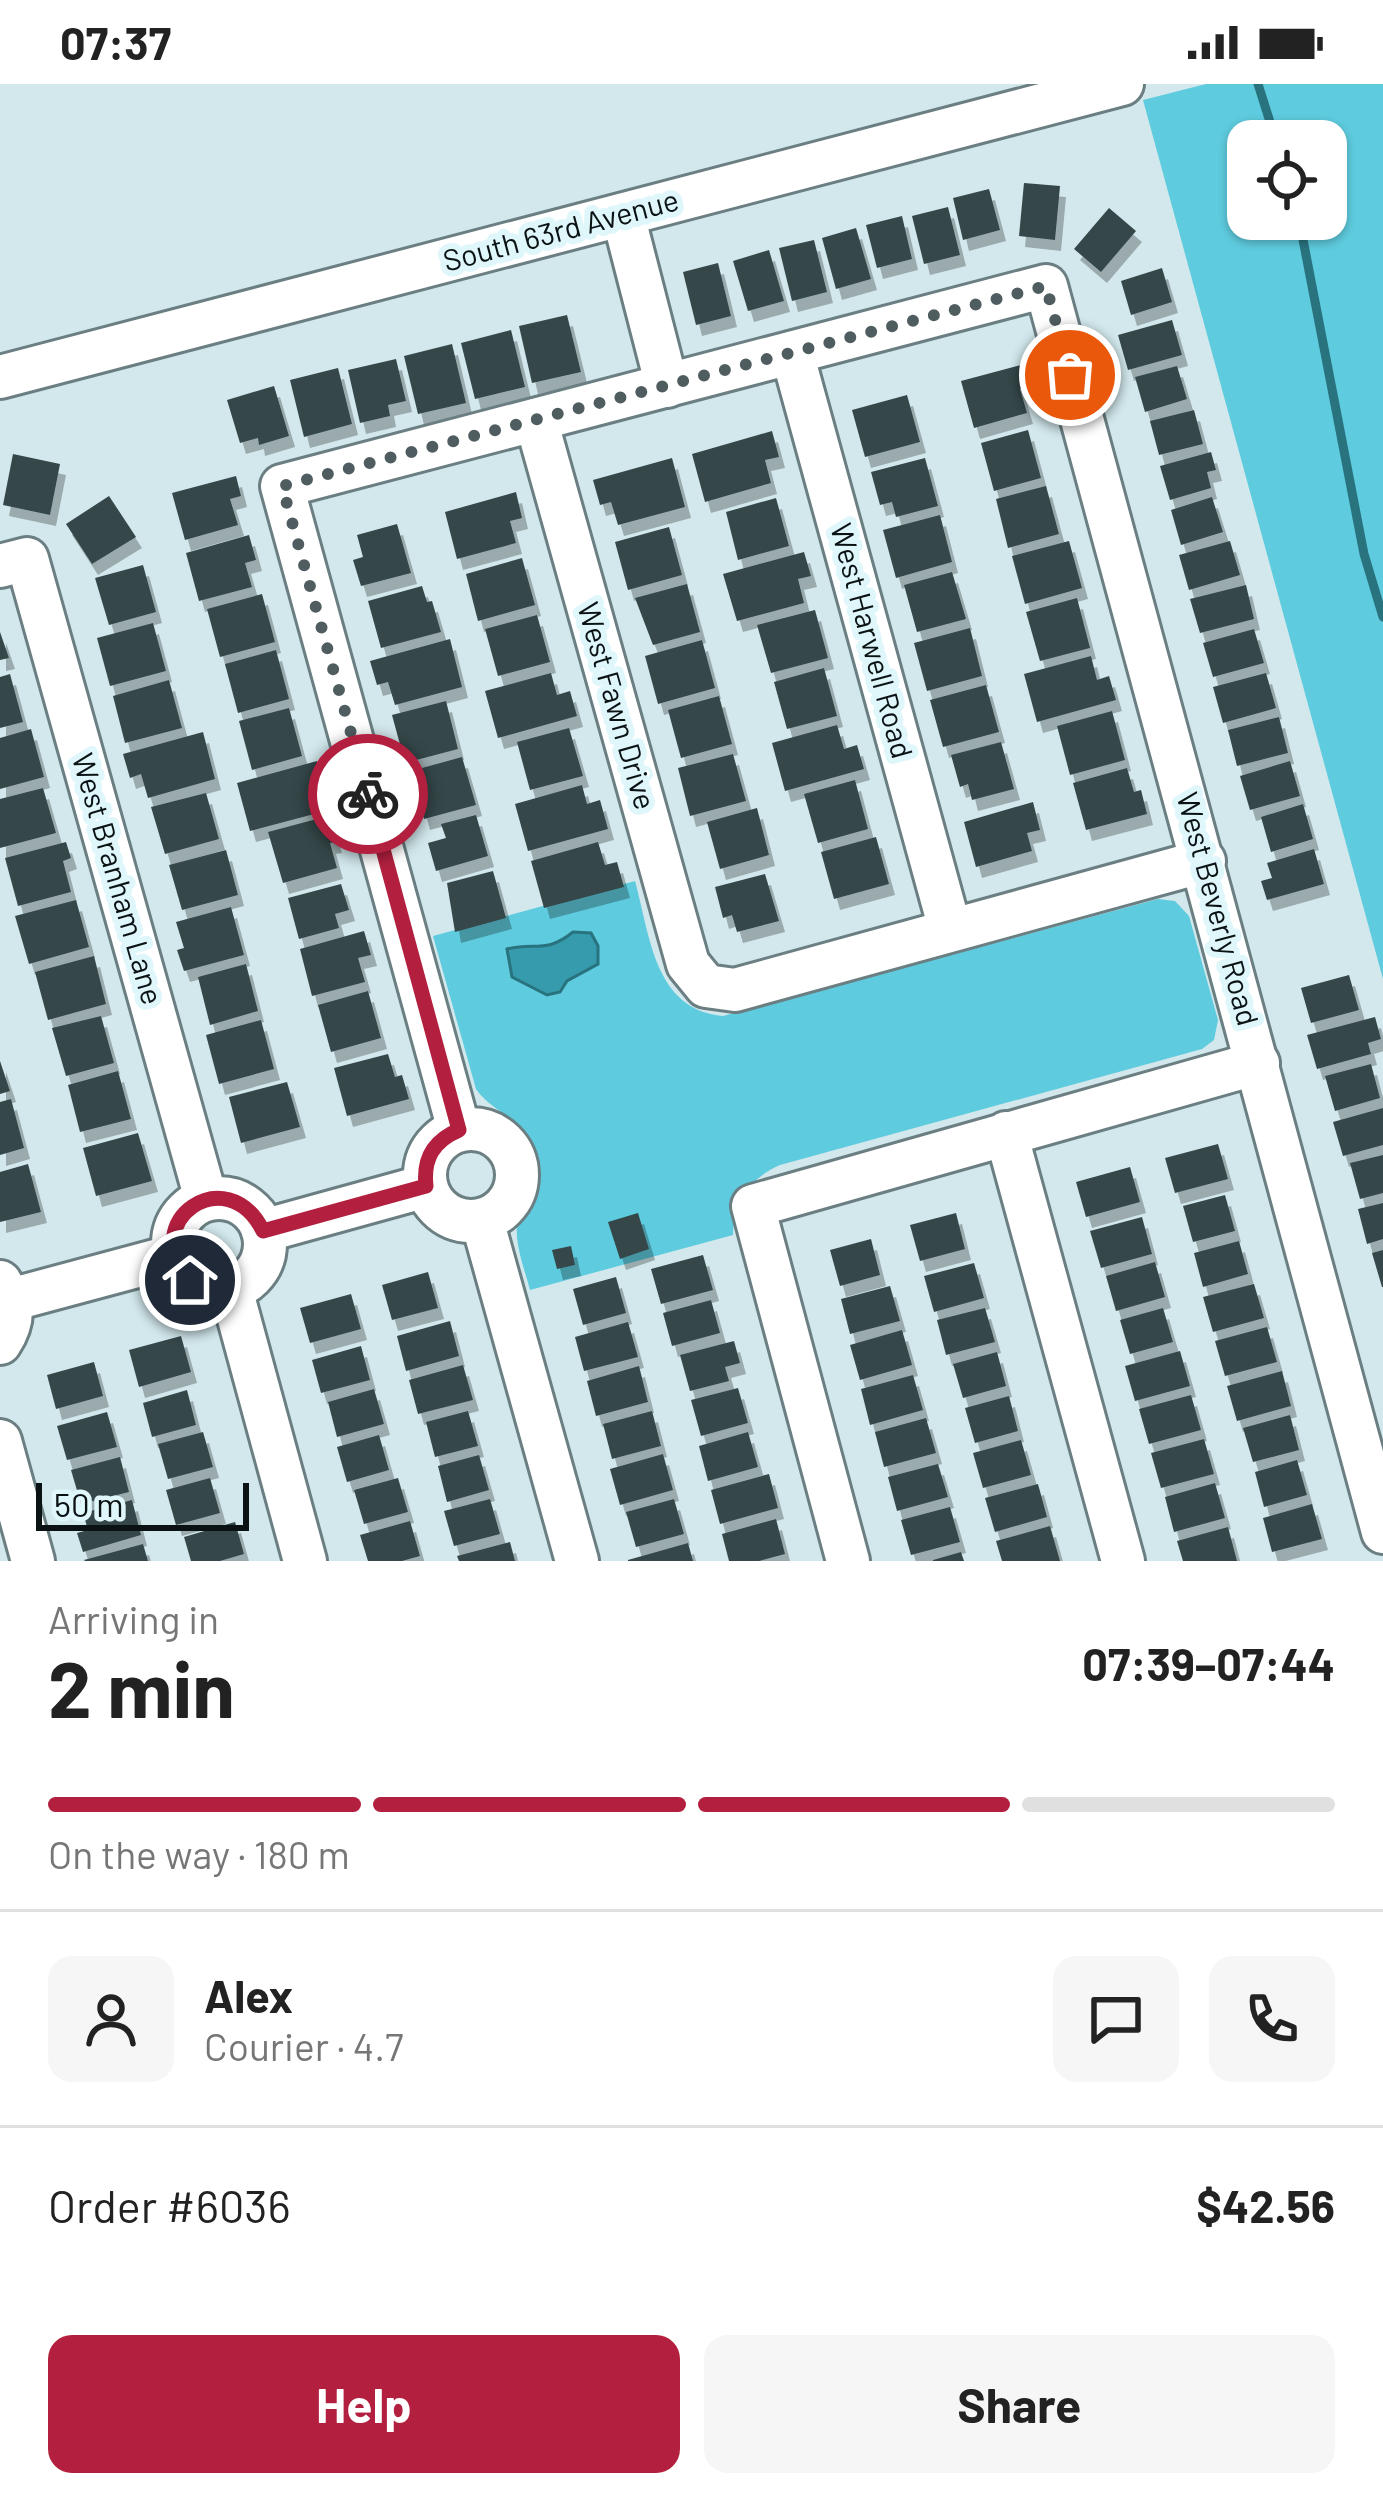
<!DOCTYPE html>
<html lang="en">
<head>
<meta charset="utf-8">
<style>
  :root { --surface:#fff; --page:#f6f6f6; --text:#222; --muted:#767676; --line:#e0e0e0; --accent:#b3203f }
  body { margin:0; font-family:Barlow,sans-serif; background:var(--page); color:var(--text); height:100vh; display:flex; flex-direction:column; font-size:45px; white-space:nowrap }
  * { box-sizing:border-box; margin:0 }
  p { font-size:39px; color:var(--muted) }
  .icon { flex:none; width:66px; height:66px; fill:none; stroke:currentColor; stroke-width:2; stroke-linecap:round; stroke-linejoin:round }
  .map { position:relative; height:1477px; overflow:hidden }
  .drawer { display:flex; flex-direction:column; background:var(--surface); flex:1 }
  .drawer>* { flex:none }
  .tools { position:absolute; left:1227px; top:36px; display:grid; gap:24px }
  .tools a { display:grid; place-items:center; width:120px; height:120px; border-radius:24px; background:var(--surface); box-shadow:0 3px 9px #0004; font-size:60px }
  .scale { position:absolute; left:36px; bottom:30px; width:213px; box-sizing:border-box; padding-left:12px; border:6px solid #0a1214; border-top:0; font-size:33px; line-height:42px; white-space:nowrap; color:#0a1214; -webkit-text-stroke:9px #dff6fa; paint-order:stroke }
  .pin { position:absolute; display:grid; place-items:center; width:102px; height:102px; color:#fff; margin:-51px; border:6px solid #fff; border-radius:50%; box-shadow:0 3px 12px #0007 }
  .courier { position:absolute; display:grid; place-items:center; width:120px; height:120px; margin:-60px; border:9px solid #b3203f; border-radius:50%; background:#fff; color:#222; box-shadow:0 3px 15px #0007 }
  .headline em { font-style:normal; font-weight:700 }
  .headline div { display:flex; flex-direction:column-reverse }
  .headline { display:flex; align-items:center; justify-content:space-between; height:204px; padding:0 48px }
  h1 { font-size:78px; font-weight:700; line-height:90px }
  .bar { display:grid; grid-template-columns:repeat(4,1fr); gap:18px 12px; align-content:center; height:144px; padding:0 48px }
  .bar i { height:15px; border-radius:9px; background:var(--line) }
  .bar .on { background:var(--accent) }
  .bar p { grid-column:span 4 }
  .line { display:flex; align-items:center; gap:30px; padding:0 48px; border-top:3px solid var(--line) }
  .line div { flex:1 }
  .round { display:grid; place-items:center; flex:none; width:126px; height:126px; border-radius:24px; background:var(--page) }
  .button { display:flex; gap:24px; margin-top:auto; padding:24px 48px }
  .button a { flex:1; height:138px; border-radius:24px; background:var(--accent); color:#fff; font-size:48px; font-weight:700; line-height:138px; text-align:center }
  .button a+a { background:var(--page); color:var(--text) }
  .status { display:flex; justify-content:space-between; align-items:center; height:84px; padding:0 60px; background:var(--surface); direction:ltr }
  .status svg { height:33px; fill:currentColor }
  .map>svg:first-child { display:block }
  .green { fill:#5ecbde; fill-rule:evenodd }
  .water { fill:#369cad; stroke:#29737f; stroke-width:3 }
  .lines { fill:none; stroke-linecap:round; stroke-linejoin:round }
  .stream { stroke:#29737f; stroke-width:9 }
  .building { fill:#34474a; filter:url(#shadow) }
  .minor-casing { stroke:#6b7f83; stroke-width:48 }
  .minor { stroke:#fff; stroke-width:42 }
  .done { stroke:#505d60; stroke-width:12; stroke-dasharray:0 21.6 }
  .route { stroke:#b3203f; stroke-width:15 }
  .labels { text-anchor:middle; stroke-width:12; stroke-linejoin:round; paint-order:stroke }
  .street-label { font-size:30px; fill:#0a1214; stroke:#dff6fa }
</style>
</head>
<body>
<div class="status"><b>07:37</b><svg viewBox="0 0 49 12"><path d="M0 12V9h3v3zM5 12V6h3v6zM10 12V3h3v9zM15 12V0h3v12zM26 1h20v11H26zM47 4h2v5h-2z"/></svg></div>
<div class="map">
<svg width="1383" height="1477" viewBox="0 0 1383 1477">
  <defs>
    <filter id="shadow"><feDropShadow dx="6" dy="11" stdDeviation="0" flood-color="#0004"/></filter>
  </defs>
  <rect width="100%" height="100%" fill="#d2e8ec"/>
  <g class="green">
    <path d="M1206,0h177v895l-240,-879zM1326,57v78h-78v-78z"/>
    <path d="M635,797c15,54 19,129 88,135l435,-117 17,2 14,15 29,104 -4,20 -12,9 -422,116c-31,14 -46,36 -47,70l-203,55c-5,-20 -15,-44 -13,-65 4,-36 31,-50 7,-91 -12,-19 -35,-26 -48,-45l-43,-153z"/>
  </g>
  <path class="water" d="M573,848l18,1 7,13v18l-31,17 -7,11 -13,3 -35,-18 -5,-28c28,-7 39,5 66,-17z"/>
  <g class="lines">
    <g class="stream">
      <path d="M1258,0l18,57"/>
      <path d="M1299,135l65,335 19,63"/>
    </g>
  </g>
  <g class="building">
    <path d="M1024,99l36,3 -5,54 -36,-4z"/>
    <path d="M989,105l11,41 -37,10 -10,-42z"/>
    <path d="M948,123l12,48 -36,9 -12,-48z"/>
    <path d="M1109,124l27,23 -35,41 -27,-23z"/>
    <path d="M902,132l10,43 -35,9 -11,-43z"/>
    <path d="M856,144l15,51 -35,10 -14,-51z"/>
    <path d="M814,156l13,52 -35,9 -13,-53z"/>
    <path d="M769,166l15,51 -36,10 -15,-50z"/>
    <path d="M718,179l13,53 -35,9 -13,-53z"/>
    <path d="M1162,184l10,34 -41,13 -10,-34z"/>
    <path d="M567,231l14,57 -49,11 -13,-57z"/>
    <path d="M1172,236l10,35 -54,15 -10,-35z"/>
    <path d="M511,246l14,57 -50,12 -14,-56z"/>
    <path d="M452,260l14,59 -48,11 -14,-58z"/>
    <path d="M396,275l10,42 -18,4 2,11 -30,7 -12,-53z"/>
    <path d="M1021,281l6,22 -7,2 7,24 -53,15 -13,-47z"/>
    <path d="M1177,282l10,33 -42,13 -10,-35z"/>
    <path d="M338,284l14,56 -48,13 -14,-57z"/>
    <path d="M274,302l15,50 -30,9 -1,-7 -18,5 -13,-43z"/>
    <path d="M907,311l13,47 -55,15 -13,-47z"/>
    <path d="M1194,326l9,34 -44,11 -9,-34z"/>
    <path d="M1028,346l13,48 -47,13 -13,-48z"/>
    <path d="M772,347l7,26 -14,3 6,23 -66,19 -13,-48z"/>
    <path d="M1211,368l5,18 -9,2 4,16 -41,12 -10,-34z"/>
    <path d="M13,370l47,10 -10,51 -47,-10z"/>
    <path d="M672,374l13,49 -67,18 -7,-23 -11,3 -7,-25z"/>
    <path d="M925,374l13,48 -42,11 -4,-15 -12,3 -9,-33z"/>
    <path d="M236,392l5,20 -11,3 8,26 -53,15 -13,-47z"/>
    <path d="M1046,402l13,48 -51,14 -12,-49z"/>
    <path d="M516,408l6,26 -12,3 6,22 -59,16 -12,-47z"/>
    <path d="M109,412l27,41 -44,27 -26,-40z"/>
    <path d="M1212,413l11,35 -42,13 -10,-35z"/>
    <path d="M776,414l13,48 -51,14 -12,-48z"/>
    <path d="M940,431l12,47 -56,16 -13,-48z"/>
    <path d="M397,440l14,49 -50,13 -8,-26 10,-3 -6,-22z"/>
    <path d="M669,443l13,48 -54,15 -13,-48z"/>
    <path d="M249,451l7,25 -11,3 7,24 -53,14 -13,-48z"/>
    <path d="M1069,457l13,47 -57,16 -13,-48z"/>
    <path d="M1230,457l10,34 -51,15 -10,-35z"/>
    <path d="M804,468l7,24 -13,3 6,24 -67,18 -14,-47z"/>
    <path d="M522,474l13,47 -57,16 -12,-47z"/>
    <path d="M143,481l13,47 -47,13 -14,-47z"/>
    <path d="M952,488l14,47 -49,13 -13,-47z"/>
    <path d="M687,500l13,48 -47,13 -18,-47z"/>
    <path d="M1246,501l8,34 -54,14 -10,-34z"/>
    <path d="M422,502l5,16 5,-1 9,31 -60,16 -13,-47z"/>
    <path d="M262,510l13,48 -55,15 -13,-48z"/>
    <path d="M1077,514l13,50 -50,13 -14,-49z"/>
    <path d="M815,526l13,48 -57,15 -14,-48z"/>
    <path d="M537,531l13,47 -52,14 -13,-47z"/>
    <path d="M153,539l13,48 -56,15 -13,-48z"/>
    <path d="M970,544l12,48 -55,15 -13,-48z"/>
    <path d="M1254,545l10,34 -51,14 -10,-34z"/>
    <path d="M0,548l9,26 -9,2z"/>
    <path d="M450,555l12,48 -67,18 -7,-23 -11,3 -7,-24z"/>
    <path d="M702,556l13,48 -57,16 -13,-48z"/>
    <path d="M276,566l13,49 -51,14 -13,-49z"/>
    <path d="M1091,572l6,24 12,-4 7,24 -79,22 -13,-48z"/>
    <path d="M824,584l13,48 -50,13 -13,-47z"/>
    <path d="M551,589l6,22 13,-4 7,25 -79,22 -13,-47z"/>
    <path d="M1266,589l10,35 -53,15 -10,-36z"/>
    <path d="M10,590l13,48 -23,6v-51z"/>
    <path d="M169,596l13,48 -57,15 -12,-47z"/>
    <path d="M986,601l13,47 -56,15 -13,-47z"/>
    <path d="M719,612l13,48 -51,14 -13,-48z"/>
    <path d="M446,617l12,48 -53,14 -13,-48z"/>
    <path d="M289,624l13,48 -50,14 -13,-49z"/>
    <path d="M1112,627l13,49 -55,15 -13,-49z"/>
    <path d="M1279,633l9,36 -51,13 -9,-36z"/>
    <path d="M837,641l7,24 13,-4 7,24 -79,22 -13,-48z"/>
    <path d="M569,644l14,48 -53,14 -13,-48z"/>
    <path d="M31,645l13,48 -44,12v-51z"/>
    <path d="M203,648l12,47 -67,19 -7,-24 -11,4 -7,-24z"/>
    <path d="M1001,658l13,47 -42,11 -4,-16 -8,3 -9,-32z"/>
    <path d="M733,670l13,47 -56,15 -12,-48z"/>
    <path d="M462,673l14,48 -52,14 -13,-48z"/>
    <path d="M317,677l7,25 -13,3 7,24 -68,18 -13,-48z"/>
    <path d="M1290,677l10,35 -50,14 -10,-34z"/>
    <path d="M1127,684l7,24 7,-2 6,24 -61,16 -13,-47z"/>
    <path d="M855,696l13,49 -50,14 -14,-49z"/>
    <path d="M582,701l5,19 13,-4 8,29 -80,22 -13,-47z"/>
    <path d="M43,704l13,45 -56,15v-49z"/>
    <path d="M206,709l13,46 -54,15 -14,-47z"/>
    <path d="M1033,718l7,28 -13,3 5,18 -56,16 -12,-45z"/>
    <path d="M1303,720l10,35 -42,13 -10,-35z"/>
    <path d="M757,724l12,47 -49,14 -13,-47z"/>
    <path d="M476,731l12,41 -52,15 -8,-28 18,-5 -5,-14z"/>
    <path d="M328,732l8,26 -6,1 7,25 -54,15 -15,-51z"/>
    <path d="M876,753l13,47 -55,15 -13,-47z"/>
    <path d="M66,758l5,16 -8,3 8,31 -53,14 -13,-48z"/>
    <path d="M598,758l7,23 12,-3 7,25 -80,21 -13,-47z"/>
    <path d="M1314,765l10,35 -57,16 -6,-19 11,-3 -5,-15z"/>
    <path d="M226,766l12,45 -56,15 -13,-45z"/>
    <path d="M493,787l13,47 -51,14 -8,-49z"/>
    <path d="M765,790l14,47 -42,11 -5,-17 -9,3 -8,-31z"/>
    <path d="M341,800l8,26 -14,4 4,14 -40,11 -11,-41z"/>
    <path d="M76,816l13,47 -60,17 -14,-48z"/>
    <path d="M231,823l13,48 -60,16 -7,-21 7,-2 -8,-26z"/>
    <path d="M364,847l7,24 -13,3 7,24 -53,14 -12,-47z"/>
    <path d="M94,872l12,48 -58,16 -13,-48z"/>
    <path d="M246,880l12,47 -48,14 -12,-48z"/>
    <path d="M1349,891l10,35 -48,13 -10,-35z"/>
    <path d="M368,907l13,47 -50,14 -13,-47z"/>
    <path d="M101,932l13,47 -48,13 -14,-48z"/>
    <path d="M1375,933l6,22 -13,4 3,11 -54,15 -10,-34z"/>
    <path d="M261,936l13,49 -55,15 -13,-49z"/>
    <path d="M388,970l7,23 7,-2 7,24 -62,17 -13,-48z"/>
    <path d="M0,977l10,30 -10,3z"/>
    <path d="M1371,980l9,34 -45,13 -10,-35z"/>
    <path d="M118,987l13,48 -51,13 -12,-47z"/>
    <path d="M287,998l13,45 -59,16 -12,-46z"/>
    <path d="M11,1015l13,49 -24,7v-53z"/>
    <path d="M1383,1024v37l-40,11 -10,-34z"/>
    <path d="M138,1049l14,48 -56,15 -13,-48z"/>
    <path d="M1218,1060l10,35 -53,14 -10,-35z"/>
    <path d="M1383,1071v38l-23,6 -10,-36z"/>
    <path d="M28,1080l13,48 -41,10v-50z"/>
    <path d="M1130,1083l10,35 -54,15 -10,-35z"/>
    <path d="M1225,1111l10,36 -42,11 -10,-36z"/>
    <path d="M1383,1119v36l-16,5 -9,-35z"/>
    <path d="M638,1129l11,36 -29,10 -12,-37z"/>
    <path d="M956,1129l9,36 -45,12 -10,-36z"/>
    <path d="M1142,1133l10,37 -51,14 -11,-37z"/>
    <path d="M871,1155l9,36 -40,11 -10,-36z"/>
    <path d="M1239,1157l9,33 -45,13 -9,-34z"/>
    <path d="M571,1162l4,19 -18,4 -5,-19z"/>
    <path d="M1383,1166v37h-1l-10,-34z"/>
    <path d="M703,1171l10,35 -52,14 -10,-35z"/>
    <path d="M1155,1178l10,35 -49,14 -10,-35z"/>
    <path d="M974,1179l10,35 -50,14 -10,-36z"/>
    <path d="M428,1188l10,36 -46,12 -10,-35z"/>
    <path d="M616,1193l10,36 -43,12 -10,-36z"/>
    <path d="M1254,1200l10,34 -51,14 -10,-35z"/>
    <path d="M890,1202l10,35 -50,13 -9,-35z"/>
    <path d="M351,1210l10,35 -51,14 -10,-35z"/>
    <path d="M711,1216l9,33 -48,13 -9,-33z"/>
    <path d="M985,1224l10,34 -49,13 -9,-35z"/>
    <path d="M1163,1224l10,34 -43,12 -10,-34z"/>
    <path d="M450,1237l9,35 -53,15 -9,-35z"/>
    <path d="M628,1238l10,35 -54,14 -9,-34z"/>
    <path d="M1267,1243l10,35 -52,14 -10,-35z"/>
    <path d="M902,1246l10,35 -52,15 -10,-35z"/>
    <path d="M181,1252l10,36 -52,15 -10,-37z"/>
    <path d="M734,1257l6,22 -15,4 4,14 -39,10 -10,-36z"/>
    <path d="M361,1262l9,34 -49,13 -9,-33z"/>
    <path d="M1180,1267l10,35 -55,15 -10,-35z"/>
    <path d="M997,1268l9,34 -43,12 -10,-34z"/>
    <path d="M94,1278l9,34 -47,13 -9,-34z"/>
    <path d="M463,1281l10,35 -55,14 -9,-34z"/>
    <path d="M639,1282l9,36 -52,14 -9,-35z"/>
    <path d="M1282,1287l9,35 -54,15 -10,-35z"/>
    <path d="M913,1291l10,35 -53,15 -9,-36z"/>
    <path d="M738,1304l10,35 -47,13 -10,-36z"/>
    <path d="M374,1305l10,35 -47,13 -9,-35z"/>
    <path d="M187,1306l9,35 -44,12 -9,-34z"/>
    <path d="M1191,1311l10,35 -52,14 -10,-35z"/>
    <path d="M1009,1312l9,35 -43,12 -10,-35z"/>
    <path d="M468,1327l10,35 -43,11 -9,-35z"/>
    <path d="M652,1327l9,35 -49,13 -9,-35z"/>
    <path d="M107,1328l10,35 -50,13 -10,-34z"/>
    <path d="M1290,1331l9,35 -46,12 -10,-34z"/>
    <path d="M926,1334l10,35 -52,14 -9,-35z"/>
    <path d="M203,1348l10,35 -45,12 -10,-35z"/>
    <path d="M748,1348l10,35 -50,14 -9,-35z"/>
    <path d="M379,1351l10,35 -42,12 -10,-35z"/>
    <path d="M1204,1355l10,35 -53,14 -10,-35z"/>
    <path d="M1021,1356l10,35 -48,13 -10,-35z"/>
    <path d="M663,1370l10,36 -53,15 -10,-36z"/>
    <path d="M479,1371l10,35 -42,12 -9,-36z"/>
    <path d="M120,1373l9,35 -48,12 -10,-34z"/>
    <path d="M1297,1376l10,35 -43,12 -9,-35z"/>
    <path d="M938,1380l10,33 -51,14 -9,-34z"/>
    <path d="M769,1390l9,34 -58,16 -9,-34z"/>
    <path d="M210,1394l10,35 -44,12 -10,-35z"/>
    <path d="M398,1394l10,34 -44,12 -10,-34z"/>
    <path d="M1215,1399l10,35 -51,14 -9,-35z"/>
    <path d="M1038,1400l9,33 -52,15 -10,-34z"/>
    <path d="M490,1415l10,35 -46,12 -10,-35z"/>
    <path d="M674,1415l10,35 -48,13 -10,-35z"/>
    <path d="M132,1416l9,35 -58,17 -6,-19 11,-3 -5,-17z"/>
    <path d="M1312,1420l10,35 -50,13 -9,-34z"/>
    <path d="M950,1423l10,35 -49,13 -10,-35z"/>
    <path d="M776,1435l9,35 -26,7h-30l-7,-27z"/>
    <path d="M410,1437l10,35 -18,5h-34l-8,-26z"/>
    <path d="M235,1438l9,32 -24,7h-29l-7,-24z"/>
    <path d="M1050,1442l10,35h-58l-6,-20z"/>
    <path d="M1228,1443l9,34h-54l-6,-20z"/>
    <path d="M510,1458l5,19h-56l-2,-5z"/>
    <path d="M688,1459l5,18h-65v-1z"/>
    <path d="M143,1460l5,17h-63l-1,-1z"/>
    <path d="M961,1468l3,9h-31v-1z"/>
  </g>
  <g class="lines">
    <defs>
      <g id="minor">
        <path d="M623,131l44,171"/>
        <path d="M792,269l158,576"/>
        <path d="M0,293l1122,-293"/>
        <path d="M536,336l152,544 18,22 29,4 469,-129"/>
        <path d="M0,482l27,-7 179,640"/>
        <circle cx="471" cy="1091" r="46"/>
        <path d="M459,1046l-177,-644 764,-200 337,1246"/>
        <path d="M1006,1049l117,428"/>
        <circle cx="219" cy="1160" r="46"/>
        <path d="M482,1136l95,341"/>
        <path d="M263,1147l163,-45"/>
        <path d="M0,1198c15,21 14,40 0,61"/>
        <path d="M231,1205l74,272"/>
        <path d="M10,1216l164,-44"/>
        <path d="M0,1357l33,120"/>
        <path d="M848,1477l-95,-355 505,-143"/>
      </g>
    </defs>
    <use href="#minor" class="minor-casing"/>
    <use href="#minor" class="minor"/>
  </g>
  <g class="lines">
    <path class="done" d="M368,710l-86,-308 764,-200 24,89"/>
    <path class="route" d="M190,1196c-54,-58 37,-122 73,-49l163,-45c-3,-27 7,-45 33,-56l-91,-336"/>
  </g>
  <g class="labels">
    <g class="street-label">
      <text transform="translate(561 147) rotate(-15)" y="10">South 63rd Avenue</text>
      <text transform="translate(871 557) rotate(75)" y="10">West Harwell Road</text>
      <text transform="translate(616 622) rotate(74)" y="10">West Fawn Drive</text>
      <text transform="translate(117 795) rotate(74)" y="10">West Branham Lane</text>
      <text transform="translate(1217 825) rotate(75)" y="10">West Beverly Road</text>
    </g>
  </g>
</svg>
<div class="tools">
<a><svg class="icon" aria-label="locate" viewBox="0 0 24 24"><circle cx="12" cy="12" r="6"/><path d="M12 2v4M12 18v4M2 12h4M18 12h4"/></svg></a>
</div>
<div class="scale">50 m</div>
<div class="pin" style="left:1070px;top:291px;background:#ea580c"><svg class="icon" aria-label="bag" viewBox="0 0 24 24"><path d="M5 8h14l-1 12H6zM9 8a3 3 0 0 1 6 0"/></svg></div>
<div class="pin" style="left:190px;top:1196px;background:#1f2937"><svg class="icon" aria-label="home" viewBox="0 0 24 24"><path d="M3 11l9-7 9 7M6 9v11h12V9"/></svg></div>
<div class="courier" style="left:368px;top:710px"><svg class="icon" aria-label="bike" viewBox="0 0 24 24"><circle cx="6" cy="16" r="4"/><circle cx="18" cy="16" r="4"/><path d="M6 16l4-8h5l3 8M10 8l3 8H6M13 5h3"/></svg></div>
</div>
<section class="drawer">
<div class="headline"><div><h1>2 min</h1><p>Arriving in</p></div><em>07:39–07:44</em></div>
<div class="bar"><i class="on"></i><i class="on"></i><i class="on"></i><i></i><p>On the way · 180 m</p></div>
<div class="line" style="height:216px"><a class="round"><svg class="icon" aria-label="person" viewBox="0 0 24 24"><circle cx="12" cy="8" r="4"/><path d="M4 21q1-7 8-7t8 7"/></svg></a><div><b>Alex</b><p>Courier · 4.7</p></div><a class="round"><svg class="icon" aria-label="chat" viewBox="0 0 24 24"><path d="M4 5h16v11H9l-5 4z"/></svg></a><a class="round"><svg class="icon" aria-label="phone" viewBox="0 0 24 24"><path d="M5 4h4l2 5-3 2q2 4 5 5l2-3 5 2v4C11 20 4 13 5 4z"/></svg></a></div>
<div class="line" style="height:156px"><div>Order #6036</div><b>$42.56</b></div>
<div class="button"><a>Help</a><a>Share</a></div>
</section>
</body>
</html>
